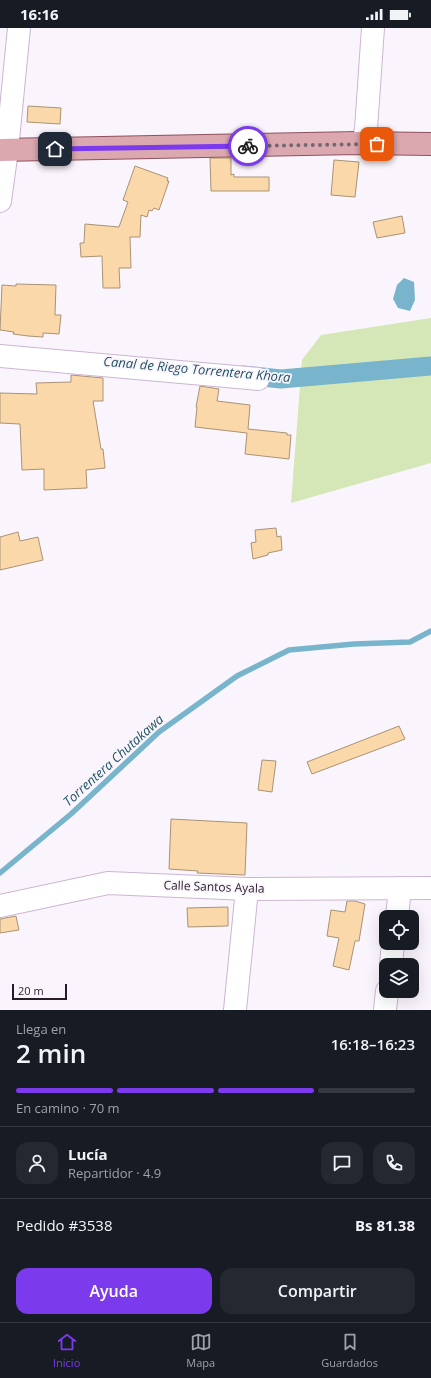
<!DOCTYPE html>
<html lang="es">
<head>
<meta charset="utf-8">
<style>
  :root { --surface:#171b24; --page:#242831; --text:#f1f3f6; --muted:#9ea1a6; --line:#363941; --accent:#7c3aed }
  body { margin:0; font-family:"Open Sans",sans-serif; background:var(--page); color:var(--text); height:100vh; display:flex; flex-direction:column; font-size:15px; white-space:nowrap }
  * { box-sizing:border-box; margin:0 }
  p { font-size:13px; color:var(--muted) }
  .icon { flex:none; width:22px; height:22px; fill:none; stroke:currentColor; stroke-width:2; stroke-linecap:round; stroke-linejoin:round }
  .map { position:relative; height:982px; overflow:hidden }
  .sheet { display:flex; flex-direction:column; background:var(--surface); flex:1 }
  .sheet>* { flex:none }
  .tools { position:absolute; left:379px; top:882px; display:grid; gap:8px }
  .tools a { display:grid; place-items:center; width:40px; height:40px; border-radius:8px; background:var(--surface); box-shadow:0 4px 16px #0002; font-size:20px }
  .scale { position:absolute; left:12px; bottom:10px; width:55px; box-sizing:border-box; padding-left:4px; border:2px solid #261d29; border-top:0; font-size:11px; line-height:14px; white-space:nowrap; color:#261d29; -webkit-text-stroke:3px #faf5fc; paint-order:stroke }
  .pin { position:absolute; display:grid; place-items:center; width:34px; height:34px; color:#fff; margin:-17px; border-radius:8px; box-shadow:0 2px 6px #0006 }
  .courier { position:absolute; display:grid; place-items:center; width:40px; height:40px; margin:-20px; border:3px solid #7c3aed; border-radius:50%; background:#fff; color:#222; box-shadow:0 1px 5px #0007 }
  .summary em { font-style:normal; font-weight:600 }
  .summary div { display:flex; flex-direction:column-reverse }
  .summary { display:flex; align-items:center; justify-content:space-between; height:68px; padding:0 16px }
  h1 { font-size:26px; font-weight:600; line-height:30px }
  .bar { display:grid; grid-template-columns:repeat(4,1fr); gap:6px 4px; align-content:center; height:48px; padding:0 16px }
  .bar i { height:5px; border-radius:3px; background:var(--line) }
  .bar .active { background:var(--accent) }
  .bar p { grid-column:span 4 }
  .line { display:flex; align-items:center; gap:10px; padding:0 16px; border-top:1px solid var(--line) }
  .line div { flex:1 }
  .round { display:grid; place-items:center; flex:none; width:42px; height:42px; border-radius:12px; background:var(--page) }
  .cta { display:flex; gap:8px; margin-top:auto; padding:8px 16px }
  .cta a { flex:1; height:46px; border-radius:12px; background:var(--accent); color:#fff; font-size:16px; font-weight:600; line-height:46px; text-align:center }
  .cta a+a { background:var(--page); color:var(--text) }
  .status { display:flex; justify-content:space-between; align-items:center; height:28px; padding:0 20px; background:var(--surface); direction:ltr }
  .status svg { height:11px; fill:currentColor }
  .menu { display:flex; justify-content:space-around; align-items:center; height:56px; border-top:1px solid var(--line); background:var(--surface); font-size:11px; color:var(--muted) }
  .menu a { display:grid; justify-items:center; gap:2px }
  .menu .active { color:var(--accent) }
  .map>svg:first-child { display:block }
  .green { fill:#d6e7b7 }
  .water { fill:#78b5cc }
  .lines { fill:none; stroke-linecap:round; stroke-linejoin:round }
  .stream { stroke:#78b5cc; stroke-width:5.5 }
  .canal { stroke:#78b5cc; stroke-width:19 }
  .building { fill:#fad8aa; stroke:#a99375 }
  .minor-casing { stroke:#ccb5d4; stroke-width:24 }
  .major-casing { stroke:#8d525f; stroke-width:24 }
  .minor { stroke:#fff; stroke-width:22 }
  .major { stroke:#dca8b0; stroke-width:22 }
  .done { stroke:#706973; stroke-width:4; stroke-dasharray:0 7.2 }
  .route { stroke:#7c3aed; stroke-width:5 }
  .labels { text-anchor:middle; stroke-width:3.5; stroke-linejoin:round; paint-order:stroke }
  .street-label { font-size:12px; fill:#261d29; stroke:#faf5fc }
  .water-label { font-size:13px; font-style:italic; fill:#205264; stroke:#faf5fc }
</style>
</head>
<body>
<div class="status"><b>16:16</b><svg viewBox="0 0 49 12"><path d="M0 12V9h3v3zM5 12V6h3v6zM10 12V3h3v9zM15 12V0h3v12zM26 1h20v11H26zM47 4h2v5h-2z"/></svg></div>
<div class="map">
<svg width="431" height="982" viewBox="0 0 431 982">
  <rect width="100%" height="100%" fill="#faf5fc"/>
  <path class="green" d="M431,290v145l-140,40 11,-143 19,-25z"/>
  <path class="water" d="M404,250l10,4 1,18 -5,11 -12,-3 -5,-9 4,-14z"/>
  <g class="lines">
    <path class="stream" d="M0,845l71,-59 88,-82 78,-56 52,-26 65,-6 56,-2 21,-11"/>
    <path class="canal" d="M243,347l38,4 150,-13"/>
  </g>
  <g class="building">
    <path d="M28,78l33,2 -1,16 -33,-2z"/>
    <path d="M210,130h21v17l3,-1v3h35v14h-58z"/>
    <path d="M334,132l25,2 -4,35 -24,-2z"/>
    <path d="M135,138l33,12 -1,3h2l-10,29 -5,-2 -2,3 -3,-1 -2,7 -6,-2 -1,22h-10l1,31h-12l1,20h-17l-1,-32 -21,1 -1,-14h4l1,-19 34,3 9,-25 -5,-2z"/>
    <path d="M402,188l3,17 -28,5 -4,-16z"/>
    <path d="M16,256l40,1 -1,30h6l-2,19 -16,-1v4l-15,-1 -15,-2 1,-2 -14,-2 2,-45 14,1z"/>
    <path d="M71,347l32,3v23h-10l8,48h2l2,19 -19,2 1,18 -43,2v-21l-22,1 -2,-46 -20,-1v-30l37,1 -1,-11 35,-1z"/>
    <path d="M200,358l19,3 -2,12 33,4 -2,24 39,4v2h4l-2,24 -44,-5 2,-21 -52,-6 2,-20h-1z"/>
    <path d="M276,500l1,9 4,-1 1,14 -14,3v2l-15,4 -2,-16 5,-1 -1,-12z"/>
    <path d="M18,504l2,9 18,-4 5,23 -43,10v-33z"/>
    <path d="M399,698l6,13 -93,35 -5,-12z"/>
    <path d="M262,732l14,1 -4,31 -14,-2z"/>
    <path d="M171,791l76,4 -2,52 -48,-2 1,-2 -29,-2z"/>
    <path d="M347,873h8l10,3 -6,37h-4l-6,29 -16,-4 6,-28 -12,-2 4,-26 14,2z"/>
    <path d="M228,879v19l-40,1 -1,-19z"/>
    <path d="M16,888l3,14 -19,3v-14z"/>
  </g>
  <g class="lines">
    <defs>
      <g id="minor">
        <path d="M363,115l3,-14 7,-101"/>
        <path d="M0,173l7,-51 12,-122"/>
        <path d="M0,328l258,23"/>
        <path d="M0,878l108,-23 139,6 184,-1"/>
        <path d="M397,889l3,-29"/>
        <path d="M391,937l2,-22"/>
        <path d="M235,982l12,-121"/>
        <path d="M385,982l2,-19"/>
      </g>
      <path id="major" d="M0,122l357,-7 74,1"/>
    </defs>
    <use href="#minor" class="minor-casing"/>
    <use href="#major" class="major-casing"/>
    <use href="#minor" class="minor"/>
    <use href="#major" class="major"/>
  </g>
  <g class="lines">
    <path class="done" d="M248,118l129,-2"/>
    <path class="route" d="M55,121l193,-3"/>
  </g>
  <g class="labels">
    <g class="street-label">
      <text transform="translate(214 859) rotate(2)" y="4">Calle Santos Ayala</text>
    </g>
    <g class="water-label">
      <text transform="translate(197 341) rotate(5)" y="5">Canal de Riego Torrentera Khora</text>
      <text transform="translate(113 732) rotate(-42)" y="5">Torrentera Chutakawa</text>
    </g>
  </g>
</svg>
<div class="tools">
<a><svg class="icon" aria-label="locate" viewBox="0 0 24 24"><circle cx="12" cy="12" r="6"/><path d="M12 2v4M12 18v4M2 12h4M18 12h4"/></svg></a>
<a><svg class="icon" aria-label="layers" viewBox="0 0 24 24"><path d="M12 4l9 5-9 5-9-5zM3 14l9 5 9-5"/></svg></a>
</div>
<div class="scale">20 m</div>
<div class="pin" style="left:377px;top:116px;background:#ea580c"><svg class="icon" aria-label="bag" viewBox="0 0 24 24"><path d="M5 8h14l-1 12H6zM9 8a3 3 0 0 1 6 0"/></svg></div>
<div class="pin" style="left:55px;top:121px;background:#1f2937"><svg class="icon" aria-label="home" viewBox="0 0 24 24"><path d="M3 11l9-7 9 7M6 9v11h12V9"/></svg></div>
<div class="courier" style="left:248px;top:118px"><svg class="icon" aria-label="bike" viewBox="0 0 24 24"><circle cx="6" cy="16" r="4"/><circle cx="18" cy="16" r="4"/><path d="M6 16l4-8h5l3 8M10 8l3 8H6M13 5h3"/></svg></div>
</div>
<section class="sheet">
<div class="summary"><div><h1>2 min</h1><p>Llega en</p></div><em>16:18–16:23</em></div>
<div class="bar"><i class="active"></i><i class="active"></i><i class="active"></i><i></i><p>En camino · 70 m</p></div>
<div class="line" style="height:72px"><a class="round"><svg class="icon" aria-label="person" viewBox="0 0 24 24"><circle cx="12" cy="8" r="4"/><path d="M4 21q1-7 8-7t8 7"/></svg></a><div><b>Lucía</b><p>Repartidor · 4.9</p></div><a class="round"><svg class="icon" aria-label="chat" viewBox="0 0 24 24"><path d="M4 5h16v11H9l-5 4z"/></svg></a><a class="round"><svg class="icon" aria-label="phone" viewBox="0 0 24 24"><path d="M5 4h4l2 5-3 2q2 4 5 5l2-3 5 2v4C11 20 4 13 5 4z"/></svg></a></div>
<div class="line" style="height:52px"><div>Pedido #3538</div><b>Bs 81.38</b></div>
<div class="cta"><a>Ayuda</a><a>Compartir</a></div>
</section>
<nav class="menu">
<a class="active"><svg class="icon" aria-label="home" viewBox="0 0 24 24"><path d="M3 11l9-7 9 7M6 9v11h12V9"/></svg>Inicio</a>
<a><svg class="icon" aria-label="map" viewBox="0 0 24 24"><path d="M3 6l6-2 6 2 6-2v14l-6 2-6-2-6 2zM9 4v14M15 6v14"/></svg>Mapa</a>
<a><svg class="icon" aria-label="saved" viewBox="0 0 24 24"><path d="M7 4h10v16l-5-4-5 4z"/></svg>Guardados</a>
</nav>
</body>
</html>
